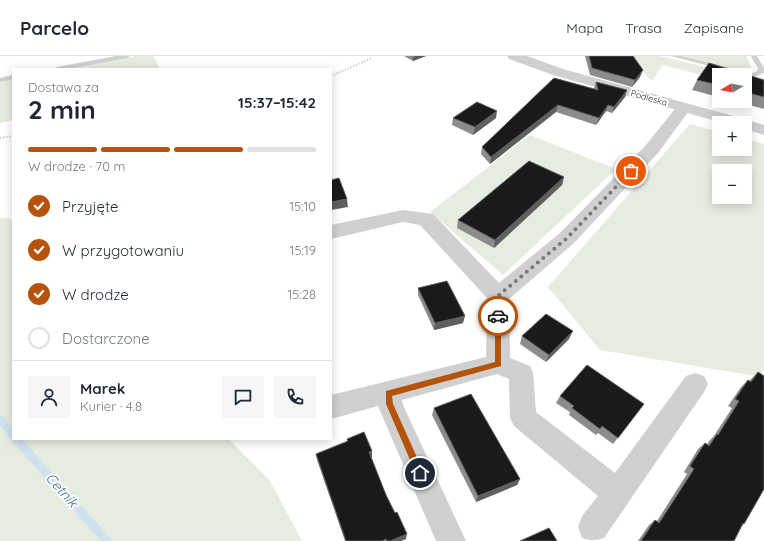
<!DOCTYPE html>
<html lang="pl">
<head>
<meta charset="utf-8">
<style>
  :root { --surface:#fff; --page:#f6f6f7; --text:#1f2937; --muted:#747a83; --line:#e0e1e3; --accent:#b45309 }
  body { margin:0; font-family:Quicksand,sans-serif; background:var(--page); color:var(--text); height:100vh; display:flex; flex-direction:column; font-size:15px; white-space:nowrap }
  * { box-sizing:border-box; margin:0 }
  p { font-size:13px; color:var(--muted) }
  .icon { flex:none; width:22px; height:22px; fill:none; stroke:currentColor; stroke-width:2; stroke-linecap:round; stroke-linejoin:round }
  .map { position:relative; flex:1; overflow:hidden }
  .details { position:absolute; left:12px; top:12px; width:320px; height:372px; display:flex; flex-direction:column; background:var(--surface); border-radius:0px; box-shadow:0 2px 10px #0003 }
  .details>* { flex:none }
  .needle { width:26px; rotate:260deg }
  .fabs { position:absolute; left:712px; top:12px; display:grid; gap:8px }
  .fabs a { display:grid; place-items:center; width:40px; height:40px; border-radius:0px; background:var(--surface); box-shadow:0 2px 10px #0003; font-size:20px }
  .pin { position:absolute; display:grid; place-items:center; width:34px; height:34px; color:#fff; margin:-17px; border:2px solid #fff; border-radius:50%; box-shadow:0 1px 4px #0007 }
  .courier { position:absolute; display:grid; place-items:center; width:40px; height:40px; margin:-20px; border:3px solid #b45309; border-radius:50%; background:#fff; color:#222; box-shadow:0 1px 5px #0007 }
  .summary em { font-style:normal; font-weight:700 }
  .summary div { display:flex; flex-direction:column-reverse }
  .summary { display:flex; align-items:center; justify-content:space-between; height:68px; padding:0 16px }
  h1 { font-size:26px; font-weight:700; line-height:30px }
  .bar { display:grid; grid-template-columns:repeat(4,1fr); gap:6px 4px; align-content:center; height:48px; padding:0 16px }
  .bar i { height:5px; border-radius:3px; background:var(--line) }
  .bar .current { background:var(--accent) }
  .bar p { grid-column:span 4 }
  .line { display:flex; align-items:center; gap:10px; padding:0 16px; border-top:1px solid var(--line) }
  .line div { flex:1 }
  .round { display:grid; place-items:center; flex:none; width:42px; height:42px; border-radius:0px; background:var(--page) }
  ol { padding:0 16px; list-style:none }
  li { display:flex; align-items:center; gap:12px; height:44px }
  li p { margin-inline-start:auto }
  li .icon { padding:4px; border-radius:50%; background:var(--accent); color:#fff; stroke-width:4 }
  li:last-child { color:var(--muted) }
  li i { width:22px; height:22px; border:2px solid var(--line); border-radius:50% }
  header { display:flex; align-items:center; gap:24px; box-sizing:border-box; height:56px; padding:0 20px; background:var(--surface); border-bottom:1px solid var(--line) }
  header strong { font-size:19px }
  nav { display:flex; gap:22px; margin-inline-start:auto; font-size:14px }
  .map>svg:first-child { display:block }
  .green { fill:#e6ecdf; fill-rule:evenodd }
  .lines { fill:none; stroke-linecap:round; stroke-linejoin:round }
  .stream { fill:#cfe2ee; fill-rule:evenodd }
  .path { stroke:#cdcdcd; stroke-width:2; stroke-dasharray:1.5 1.5; stroke-linecap:butt }
  .service { fill:#d0d0d0; fill-rule:evenodd }
  .minor { fill:#d0d0d0; fill-rule:evenodd }
  .tertiary { fill:#d0d0d0; fill-rule:evenodd }
  .wall { fill:#8c8c8c }
  .shaded-wall { fill:#5f5f5f }
  .building { fill:#1a1a1a; stroke:#5f5f5f }
  .route { fill:#b45309 }
  .done { stroke:#7a7a7a; stroke-width:4; stroke-dasharray:0 7.2 }
  .labels { text-anchor:middle; stroke-width:4; stroke-linejoin:round; paint-order:stroke }
  .far-street-label { font-size:9px; fill:#333; stroke:#fff }
  .near-water-label { font-size:14px; font-style:italic; fill:#3f7597; stroke:#fff }
</style>
</head>
<body>
<header>
<strong>Parcelo</strong>
<nav><a>Mapa</a><a>Trasa</a><a>Zapisane</a></nav>
</header>
<div class="map">
<svg width="764" height="485" viewBox="0 0 764 485">
  <rect width="100%" height="100%" fill="#fff"/>
  <g class="green">
    <path d="M136,0h17l7,13h-94z"/>
    <path d="M632,0h27l47,11 -4,8 -40,-10 -9,15 -4,-1z"/>
    <path d="M684,0h62l6,12 -3,2h-8z"/>
    <path d="M13,23v41l-13,3v-42z"/>
    <path d="M690,68l29,8v17h26v-10l19,5v224l-3,9 -161,-27 -52,-63zM719,115h26v26h-26z"/>
    <path d="M530,79l86,34 -113,106 -73,-63z"/>
    <path d="M0,162l13,1v220h216l41,42 32,60h-302z"/>
  </g>
  <g class="lines">
    <path class="stream" d="M0,359l3,1 10,13v10h9l88,99 2,3h-11l-88,-99 -1,-3 -2,-1 -10,-13z"/>
    <g class="path">
      <path d="M331,20l41,-18"/>
      <path d="M0,82l13,-2"/>
    </g>
    <g class="service">
      <path d="M116,0h14l-3,2 -59,11h-14l3,-2z"/>
      <path d="M670,0h12l71,17 4,-2 1,-2 -7,-13h6l7,12v5l-10,4z"/>
      <path d="M13,19v4l-13,3v-4z"/>
    </g>
    <path class="minor" d="M683,47l5,2 3,3 -33,45 -84,90 -65,56 1,59 20,8 3,7 3,39 79,61 71,-97 9,-3 9,3 4,8 -4,8 -100,146c-9,3 -13,3 -22,0l-4,-11 4,-11 16,-20 -84,-70 -4,-8 -1,-39 -12,-5 -95,26 1,5 63,136h-30l-58,-135 -47,13v-24l155,-38 1,-59 -67,-73 -17,-3 -72,17v-14l72,-15 30,4 66,69 61,-50 86,-88 32,-40z"/>
    <path class="tertiary" d="M507,0h20l36,13 188,52 13,4v10l-19,-6v-6h-22l-170,-48 -44,-16z"/>
  </g>
  <g class="wall">
    <path d="M404,0h22l-13,5z"/>
    <path d="M585,0h48l7,21 -8,10 -42,-12z"/>
    <path d="M709,7l55,17v29l-30,-8h11v-26h-26v22l-27,-7 5,-10z"/>
    <path d="M554,22l40,11v-1l2,-6 31,8 -2,7 -13,16 -6,-2 -10,14 -40,-13 -66,52 -9,-10 1,-7z"/>
    <path d="M453,62h43l-23,17 -21,-10z"/>
    <path d="M564,121l-2,8 -68,63 -37,-20 1,-8z"/>
    <path d="M418,232l45,35 -29,7 -16,-35z"/>
    <path d="M522,280l47,3 -23,23 -26,-18z"/>
    <path d="M758,316l-14,152 -2,2 -8,15h-96l11,-16 6,-5 2,1 30,-47 -3,-2 14,-23 7,-6 2,1 3,-4 4,-4 18,-28 -4,-2 13,-19 7,-7 1,1z"/>
    <path d="M560,340l84,8 -31,40 -15,-11 -2,2 -27,-20 1,-3 -14,-9z"/>
    <path d="M434,352l86,71 -3,6 -41,17 -44,-87z"/>
    <path d="M347,383l25,18h-1l15,38 20,44 -5,2h-56l-28,-81 -1,-6 31,-12z"/>
  </g>
  <g class="shaded-wall">
    <path d="M416,0h10l-13,5v-4z"/>
    <path d="M643,14l-3,7 -8,10 3,-7z"/>
    <path d="M627,34l-2,7 -13,16 2,-6z"/>
    <path d="M558,49l-2,7 -66,52 1,-7z"/>
    <path d="M608,49l-2,6 -10,14 3,-7z"/>
    <path d="M497,55l-1,7 -23,17 2,-8z"/>
    <path d="M564,121l-2,8 -68,63 1,-8z"/>
    <path d="M347,143l1,8 -17,3v-8z"/>
    <path d="M465,260l-2,7 -29,7 1,-7z"/>
    <path d="M573,275l-4,8 -23,23 3,-7z"/>
    <path d="M372,395v6l-3,1v-6z"/>
    <path d="M520,423l-3,6 -41,17 2,-6z"/>
    <path d="M407,478l-1,5 -5,2h-11z"/>
  </g>
  <g class="building">
    <path d="M589,0h44l10,14 -8,10 -43,-12z"/>
    <path d="M709,7l55,17v17l-19,-5v-17h-26v10l-22,-5z"/>
    <path d="M554,22l44,12 -2,-8 31,8 -13,17 -6,-2 -9,13 -41,-13 -67,52 -9,-10z"/>
    <path d="M477,46l20,9 -22,16 -22,-9z"/>
    <path d="M529,105l35,16 -69,63 -37,-20z"/>
    <path d="M339,122l8,21 -16,3v-22z"/>
    <path d="M447,225l18,35 -30,7 -17,-35z"/>
    <path d="M546,258l27,17 -24,24 -27,-19z"/>
    <path d="M587,309l57,39 -26,34 -16,-12 -2,3 -28,-21 2,-2 -14,-10z"/>
    <path d="M758,316l6,4v113l-20,35 -1,-1 -9,18h-93l14,-21 4,3 35,-54 -4,-3 15,-23 4,3 8,-12 1,1 21,-34 -4,-2 13,-19 3,2z"/>
    <path d="M471,338l49,85 -42,17 -44,-88z"/>
    <path d="M364,376l8,19 -3,1 17,43 9,18 2,-1 10,22 -17,7h-3l-1,-2 -4,2h-36l-30,-87 32,-13 -1,-2z"/>
    <path d="M549,472l8,13h-37z"/>
  </g>
  <path class="route" d="M498,257l3,3v50l-109,30 1,8 31,69 -1,3 -3,1 -3,-1 -31,-72v-13l109,-29v-46z"/>
  <g class="lines">
    <path class="done" d="M498,260v-20l69,-58 64,-67"/>
  </g>
  <g class="labels">
    <g class="far-street-label">
      <text transform="translate(649 42) rotate(16)" y="3">Podleska</text>
    </g>
    <g class="near-water-label">
      <text transform="translate(62 434) rotate(48)" y="5">Cetnik</text>
    </g>
  </g>
</svg>
<div class="fabs">
<a><svg class="needle" viewBox="-14 -14 28 28"><path d="M0-13l5 13h-10z" fill="#e53935"/><path d="M0 13l5-13h-10z" fill="#747a83"/></svg></a>
<a>+</a>
<a>−</a>
</div>
<div class="pin" style="left:631px;top:115px;background:#ea580c"><svg class="icon" aria-label="bag" viewBox="0 0 24 24"><path d="M5 8h14l-1 12H6zM9 8a3 3 0 0 1 6 0"/></svg></div>
<div class="pin" style="left:420px;top:417px;background:#1f2937"><svg class="icon" aria-label="home" viewBox="0 0 24 24"><path d="M3 11l9-7 9 7M6 9v11h12V9"/></svg></div>
<div class="courier" style="left:498px;top:260px"><svg class="icon" aria-label="car" viewBox="0 0 24 24"><path d="M5 17H2v-5l4-1 3-4h7l3 4 3 1v5h-3M9 17h6M6 11h13"/><circle cx="7" cy="17" r="2"/><circle cx="17" cy="17" r="2"/></svg></div>
<section class="details">
<div class="summary"><div><h1>2 min</h1><p>Dostawa za</p></div><em>15:37–15:42</em></div>
<div class="bar"><i class="current"></i><i class="current"></i><i class="current"></i><i></i><p>W drodze · 70 m</p></div>
<ol>
<li><svg class="icon" aria-label="check" viewBox="0 0 24 24"><path d="M5 12l5 5 9-10"/></svg>Przyjęte<p>15:10</p></li>
<li><svg class="icon" aria-label="check" viewBox="0 0 24 24"><path d="M5 12l5 5 9-10"/></svg>W przygotowaniu<p>15:19</p></li>
<li><svg class="icon" aria-label="check" viewBox="0 0 24 24"><path d="M5 12l5 5 9-10"/></svg>W drodze<p>15:28</p></li>
<li><i></i>Dostarczone</li>
</ol>
<div class="line" style="height:72px"><a class="round"><svg class="icon" aria-label="person" viewBox="0 0 24 24"><circle cx="12" cy="8" r="4"/><path d="M4 21q1-7 8-7t8 7"/></svg></a><div><b>Marek</b><p>Kurier · 4.8</p></div><a class="round"><svg class="icon" aria-label="chat" viewBox="0 0 24 24"><path d="M4 5h16v11H9l-5 4z"/></svg></a><a class="round"><svg class="icon" aria-label="phone" viewBox="0 0 24 24"><path d="M5 4h4l2 5-3 2q2 4 5 5l2-3 5 2v4C11 20 4 13 5 4z"/></svg></a></div>
</section>
</div>
</body>
</html>
